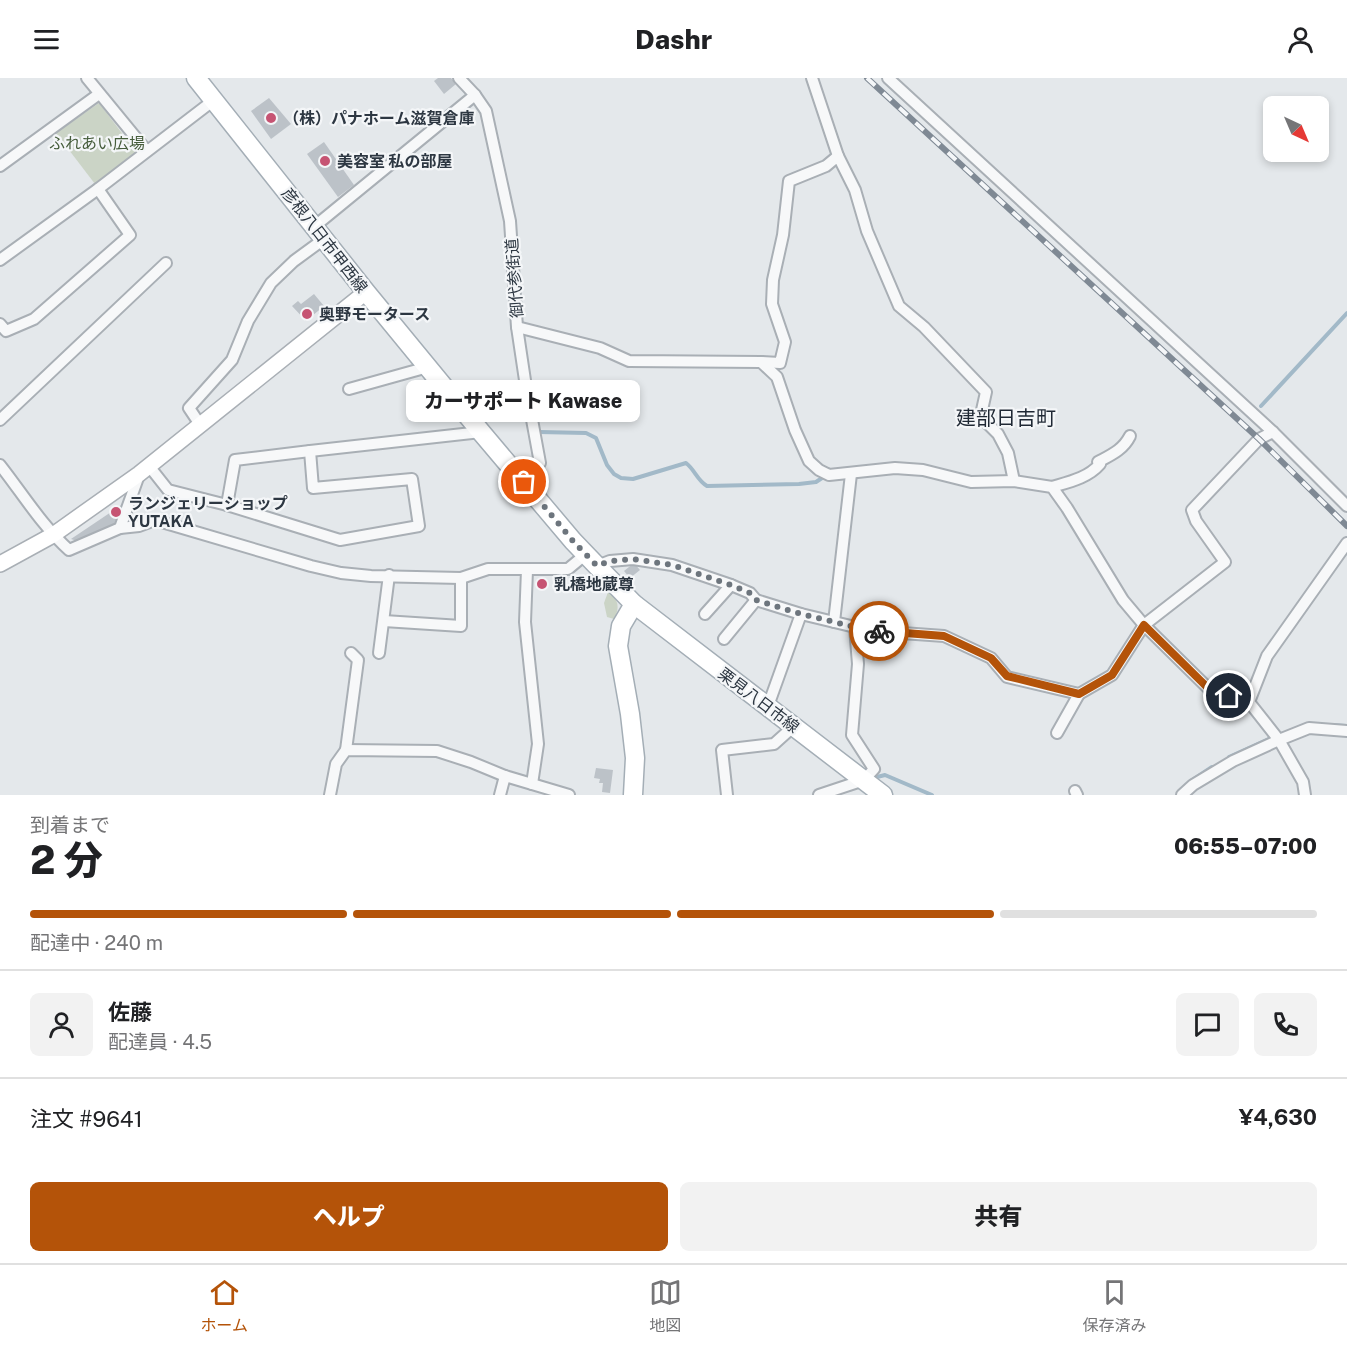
<!DOCTYPE html>
<html lang="ja">
<head>
<meta charset="utf-8">
<style>
  :root { --surface:#fff; --page:#f2f2f2; --text:#202124; --muted:#757577; --line:#e0e0e0; --accent:#b45309 }
  body { margin:0; font-family:"Public Sans","Noto Sans JP",sans-serif; background:var(--page); color:var(--text); height:100vh; display:flex; flex-direction:column; font-size:22px; white-space:nowrap }
  * { box-sizing:border-box; margin:0 }
  p { font-size:20px; color:var(--muted) }
  .icon { flex:none; width:33px; height:33px; fill:none; stroke:currentColor; stroke-width:2; stroke-linecap:round; stroke-linejoin:round }
  .map { position:relative; height:717px; overflow:hidden }
  .details { display:flex; flex-direction:column; background:var(--surface); flex:1 }
  .details>* { flex:none }
  .needle { width:39px; rotate:136deg }
  .buttons { position:absolute; left:1263px; top:18px; display:grid; gap:12px }
  .buttons a { display:grid; place-items:center; width:66px; height:66px; border-radius:9px; background:var(--surface); box-shadow:0 3px 9px #0003; font-size:30px }
  .pin { position:absolute; display:grid; place-items:center; width:51px; height:51px; color:#fff; margin:-26px; border:3px solid #fff; border-radius:50%; box-shadow:0 2px 6px #0007 }
  .courier { position:absolute; display:grid; place-items:center; width:60px; height:60px; margin:-30px; border:4px solid #b45309; border-radius:50%; background:#fff; color:#222; box-shadow:0 2px 8px #0007 }
  .bubble { position:absolute; height:42px; border-radius:9px; background:var(--surface); box-shadow:0 3px 9px #0003; font-size:20px; font-weight:800; line-height:42px; text-align:center }
  .headline em { font-style:normal; font-weight:800 }
  .headline div { display:flex; flex-direction:column-reverse }
  .headline { display:flex; align-items:center; justify-content:space-between; height:102px; padding:0 30px }
  h1 { font-size:39px; font-weight:800; line-height:45px }
  .bar { display:grid; grid-template-columns:repeat(4,1fr); gap:9px 6px; align-content:center; height:72px; padding:0 30px }
  .bar i { height:8px; border-radius:4px; background:var(--line) }
  .bar .selected { background:var(--accent) }
  .bar p { grid-column:span 4 }
  .line { display:flex; align-items:center; gap:15px; padding:0 30px; border-top:2px solid var(--line) }
  .line div { flex:1 }
  .round { display:grid; place-items:center; flex:none; width:63px; height:63px; border-radius:9px; background:var(--page) }
  .button { display:flex; gap:12px; margin-top:auto; padding:12px 30px }
  .button a { flex:1; height:69px; border-radius:9px; background:var(--accent); color:#fff; font-size:24px; font-weight:800; line-height:69px; text-align:center }
  .button a+a { background:var(--page); color:var(--text) }
  header { display:flex; justify-content:space-between; align-items:center; height:78px; padding:0 30px; background:var(--surface); font-size:27px; font-weight:800 }
  .dock { display:flex; justify-content:space-around; align-items:center; height:84px; border-top:2px solid var(--line); background:var(--surface); font-size:16px; color:var(--muted) }
  .dock a { display:grid; justify-items:center; gap:3px }
  .dock .selected { color:var(--accent) }
  .map>svg:first-child { display:block }
  .green { fill:#cbd4c6 }
  .lines { fill:none; stroke-linecap:round; stroke-linejoin:round }
  .stream { stroke:#a2b9c8; stroke-width:4 }
  .building { fill:#bcc2c8 }
  .street-casing { stroke:#a9afb5; stroke-width:14 }
  .secondary-casing { stroke:#a9afb5; stroke-width:18 }
  .primary-casing { stroke:#a4aeb6; stroke-width:21 }
  .street { stroke:#f7f8f9; stroke-width:10 }
  .secondary { stroke:#fff; stroke-width:15 }
  .primary { stroke:#fff; stroke-width:18 }
  .rail-casing { stroke:#7f8994; stroke-width:6 }
  .rail { stroke:#f4f6f8; stroke-width:4; stroke-dasharray:11; stroke-linecap:butt }
  .done { stroke:#6d757d; stroke-width:6; stroke-dasharray:0 10.8 }
  .route { stroke:#b45309; stroke-width:8 }
  .poi-dot { fill:#c65473; stroke:#f4f6f8; stroke-width:2 }
  .labels { text-anchor:middle; stroke-width:4.5; stroke-linejoin:round; paint-order:stroke }
  .poi-label { font-size:16px; font-weight:bold; fill:#2d3742; stroke:#f4f6f8; text-anchor:start }
  .park-label { font-size:16px; fill:#465d3b; stroke:#f4f6f8 }
  .street-label { font-size:16px; fill:#2d3742; stroke:#f4f6f8 }
  .quarter-label { font-size:20px; fill:#1f2834; stroke:#f4f6f8 }
</style>
</head>
<body>
<header><svg class="icon" aria-label="menu" viewBox="0 0 24 24"><path d="M4 6h16M4 12h16M4 18h16"/></svg>Dashr<svg class="icon" aria-label="person" viewBox="0 0 24 24"><circle cx="12" cy="8" r="4"/><path d="M4 21q1-7 8-7t8 7"/></svg></header>
<div class="map">
<svg width="1347" height="717" viewBox="0 0 1347 717">
  <rect width="100%" height="100%" fill="#e4e8eb"/>
  <g class="green">
    <path d="M99,25l38,50 -42,31 -39,-51z"/>
    <path d="M608,514c11,7 12,16 6,27l-7,-2 -3,-14z"/>
  </g>
  <g class="lines">
    <g class="stream">
      <path d="M1261,328l86,-93"/>
      <path d="M539,354l47,1 10,5 11,27 7,9 7,4 12,1 53,-16c9,7 11,17 21,23l92,-2 17,-2 9,-6"/>
      <path d="M1330,647l17,1"/>
      <path d="M1229,679l42,-19"/>
      <path d="M877,699l8,-2 47,20"/>
      <path d="M1191,703l21,-14"/>
    </g>
  </g>
  <g class="building">
    <path d="M438,0h13l5,6 -12,10 -10,-13z"/>
    <path d="M269,20l22,26 -20,15 -20,-28z"/>
    <path d="M324,64l30,43 -16,12 -31,-43z"/>
    <path d="M314,216l10,12 -18,15 -14,-15 6,-5 3,3z"/>
    <path d="M129,422l-14,25 -38,16 -6,-2z"/>
    <path d="M634,485l6,7 -10,8 -6,-7z"/>
    <path d="M596,690l17,2 -3,23 -8,-1 1,-9h-4l1,-4 -6,-1z"/>
  </g>
  <g class="lines">
    <defs>
      <g id="street">
        <path d="M87,0l59,72"/>
        <path d="M459,0l16,17 11,16 24,110 7,106 9,60 14,76 -16,19"/>
        <path d="M812,0l26,78"/>
        <path d="M888,0l385,354 74,74"/>
        <path d="M0,88l99,-72"/>
        <path d="M315,148l160,-131"/>
        <path d="M0,182l98,-71 116,-89"/>
        <path d="M0,246l6,7 28,-12 96,-84 -32,-46"/>
        <path d="M517,249l83,21 29,13 132,1 16,15 18,53 14,31 10,9 10,5 66,-7 28,2 48,12 43,-1 38,6 15,21 56,92 21,25 65,64 40,13"/>
        <path d="M761,284l19,1 5,-21 -13,-38 1,-24 10,-45 6,-54 37,-15 12,-10 17,34 12,41 32,75 25,21 62,65 -4,18 3,11 13,13 10,19 6,28"/>
        <path d="M349,311l79,-22"/>
        <path d="M0,342l166,-157"/>
        <path d="M201,348l-12,-18 43,-48 16,-39 23,-38 23,-22 30,-22"/>
        <path d="M0,387c22,28 43,62 69,85l51,-22 19,-53"/>
        <path d="M149,388l19,24 59,15 113,35 79,-14 -7,-47 -99,9 -3,-37 171,-19"/>
        <path d="M1052,409c17,-5 36,-9 48,-23l-2,-2c13,-7 25,-12 32,-26"/>
        <path d="M227,427l8,-45 75,-9"/>
        <path d="M120,450l19,-2 16,-6 156,46 30,7 30,3 90,2 27,-9h80l18,-15"/>
        <path d="M597,488l13,-5 23,-2 39,6 59,20 19,8 6,7 45,14 54,13 33,5 56,4 47,22 16,19 72,17 33,-19 32,-50 81,-63 -29,-41 -4,-11 67,-71 14,-7"/>
        <path d="M527,492l-2,52 13,122 -6,40"/>
        <path d="M705,536l26,-29"/>
        <path d="M384,543l77,5v-48"/>
        <path d="M834,544l17,-148"/>
        <path d="M724,561l32,-39"/>
        <path d="M379,575l10,-78"/>
        <path d="M768,628l33,-92"/>
        <path d="M1057,655l22,-39"/>
        <path d="M346,672l12,-90 -7,-7"/>
        <path d="M1075,713l2,4"/>
        <path d="M330,717l6,-31 10,-14 91,1 34,11 34,14 64,19"/>
        <path d="M500,717l5,-19"/>
        <path d="M727,717l-5,-45 52,-6 20,-18"/>
        <path d="M819,717l45,-15 10,-11 -22,-34 6,-71 -3,-37"/>
        <path d="M1182,717l11,-10 40,-24 46,-21 30,-12 38,3"/>
        <path d="M1305,717l-2,-13 -24,-42 -30,-38 18,-46 80,-113"/>
      </g>
      <path id="secondary" d="M0,486l53,-29 86,-61 227,-182"/>
      <g id="primary">
        <path d="M196,0l170,214 115,140 92,109 24,25 37,38 249,191"/>
        <path d="M633,717l2,-37 -5,-44 -12,-68 3,-20 13,-22"/>
      </g>
    </defs>
    <use href="#street" class="street-casing"/>
    <use href="#secondary" class="secondary-casing"/>
    <use href="#primary" class="primary-casing"/>
    <use href="#street" class="street"/>
    <use href="#secondary" class="secondary"/>
    <use href="#primary" class="primary"/>
    <defs>
      <path id="rail" d="M867,0l392,361 88,87"/>
    </defs>
    <use href="#rail" class="rail-casing"/>
    <use href="#rail" class="rail"/>
  </g>
  <g class="lines">
    <path class="done" d="M524,404l49,59 24,25 13,-5 23,-2 39,6 59,20 19,8 6,7 45,14 54,13 24,4"/>
    <path class="route" d="M879,553l65,5 47,22 16,18 72,18 33,-19 32,-50 65,64 20,7"/>
  </g>
  <g class="poi-dot">
    <circle cx="271" cy="40" r="6"/>
    <circle cx="325" cy="83" r="6"/>
    <circle cx="307" cy="236" r="6"/>
    <circle cx="116" cy="434" r="6"/>
    <circle cx="542" cy="506" r="6"/>
  </g>
  <g class="labels">
    <g class="poi-label">
      <text x="283" y="46">（株）パナホーム滋賀倉庫</text>
      <text x="337" y="89">美容室 私の部屋</text>
      <text x="319" y="242">奥野モータース</text>
      <text x="128" y="431">ランジェリーショップ<tspan x="128" dy="18">YUTAKA</tspan></text>
      <text x="554" y="512">乳橋地蔵尊</text>
    </g>
    <g class="park-label">
      <text x="97" y="71">ふれあい広場</text>
    </g>
    <g class="street-label">
      <text transform="translate(325 162) rotate(52)" y="6">彦根八日市甲西線</text>
      <text transform="translate(514 200) rotate(-94)" y="6">御代参街道</text>
      <text transform="translate(759 622) rotate(37)" y="6">栗見八日市線</text>
    </g>
    <g class="quarter-label">
      <text x="1006" y="347">建部日吉町</text>
    </g>
  </g>
</svg>
<div class="buttons">
<a><svg class="needle" viewBox="-14 -14 28 28"><path d="M0-13l5 13h-10z" fill="#e53935"/><path d="M0 13l5-13h-10z" fill="#757577"/></svg></a>
</div>
<div class="pin" style="left:524px;top:404px;background:#ea580c"><svg class="icon" aria-label="bag" viewBox="0 0 24 24"><path d="M5 8h14l-1 12H6zM9 8a3 3 0 0 1 6 0"/></svg></div>
<div class="pin" style="left:1229px;top:618px;background:#1f2937"><svg class="icon" aria-label="home" viewBox="0 0 24 24"><path d="M3 11l9-7 9 7M6 9v11h12V9"/></svg></div>
<div class="courier" style="left:879px;top:553px"><svg class="icon" aria-label="bike" viewBox="0 0 24 24"><circle cx="6" cy="16" r="4"/><circle cx="18" cy="16" r="4"/><path d="M6 16l4-8h5l3 8M10 8l3 8H6M13 5h3"/></svg></div>
<div class="bubble" style="left:406px;top:302px;width:234px">カーサポート Kawase</div>
</div>
<section class="details">
<div class="headline"><div><h1>2 分</h1><p>到着まで</p></div><em>06:55–07:00</em></div>
<div class="bar"><i class="selected"></i><i class="selected"></i><i class="selected"></i><i></i><p>配達中 · 240 m</p></div>
<div class="line" style="height:108px"><a class="round"><svg class="icon" aria-label="person" viewBox="0 0 24 24"><circle cx="12" cy="8" r="4"/><path d="M4 21q1-7 8-7t8 7"/></svg></a><div><b>佐藤</b><p>配達員 · 4.5</p></div><a class="round"><svg class="icon" aria-label="chat" viewBox="0 0 24 24"><path d="M4 5h16v11H9l-5 4z"/></svg></a><a class="round"><svg class="icon" aria-label="phone" viewBox="0 0 24 24"><path d="M5 4h4l2 5-3 2q2 4 5 5l2-3 5 2v4C11 20 4 13 5 4z"/></svg></a></div>
<div class="line" style="height:78px"><div>注文 #9641</div><b>¥4,630</b></div>
<div class="button"><a>ヘルプ</a><a>共有</a></div>
</section>
<nav class="dock">
<a class="selected"><svg class="icon" aria-label="home" viewBox="0 0 24 24"><path d="M3 11l9-7 9 7M6 9v11h12V9"/></svg>ホーム</a>
<a><svg class="icon" aria-label="map" viewBox="0 0 24 24"><path d="M3 6l6-2 6 2 6-2v14l-6 2-6-2-6 2zM9 4v14M15 6v14"/></svg>地図</a>
<a><svg class="icon" aria-label="saved" viewBox="0 0 24 24"><path d="M7 4h10v16l-5-4-5 4z"/></svg>保存済み</a>
</nav>
</body>
</html>
